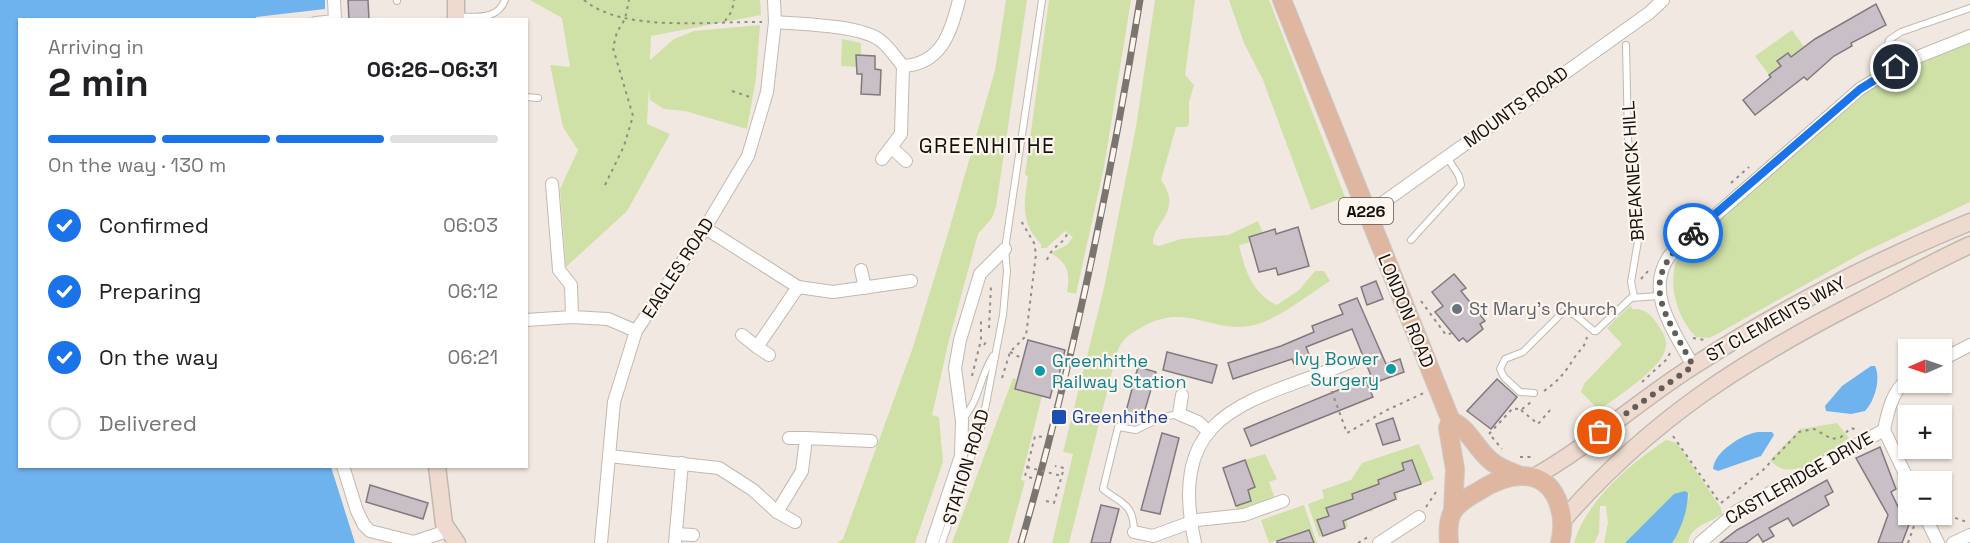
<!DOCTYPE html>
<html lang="en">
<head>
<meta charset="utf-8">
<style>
  :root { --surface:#fff; --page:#f6f6f6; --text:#202124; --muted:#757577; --line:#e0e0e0; --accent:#1a73e8 }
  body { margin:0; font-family:"Space Grotesk",sans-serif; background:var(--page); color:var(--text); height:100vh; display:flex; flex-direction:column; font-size:22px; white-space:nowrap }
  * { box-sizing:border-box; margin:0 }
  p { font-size:20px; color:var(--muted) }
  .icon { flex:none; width:33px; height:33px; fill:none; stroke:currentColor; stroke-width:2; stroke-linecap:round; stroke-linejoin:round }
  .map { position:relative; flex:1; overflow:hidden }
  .panel { position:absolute; left:18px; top:18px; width:510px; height:450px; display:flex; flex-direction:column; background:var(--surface); border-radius:0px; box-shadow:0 2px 4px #0004 }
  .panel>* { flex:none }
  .needle { width:39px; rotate:268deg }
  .fabs { position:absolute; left:1898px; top:339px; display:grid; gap:12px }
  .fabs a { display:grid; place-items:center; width:54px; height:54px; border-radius:0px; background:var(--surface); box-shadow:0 2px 4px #0004; font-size:30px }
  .pin { position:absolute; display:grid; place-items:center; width:51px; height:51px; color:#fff; margin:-26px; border:3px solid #fff; border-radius:50%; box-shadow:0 2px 6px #0007 }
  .courier { position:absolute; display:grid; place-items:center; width:60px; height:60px; margin:-30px; border:4px solid #1a73e8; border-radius:50%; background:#fff; color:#222; box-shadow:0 2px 8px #0007 }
  .head em { font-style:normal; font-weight:800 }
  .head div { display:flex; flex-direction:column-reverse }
  .head { display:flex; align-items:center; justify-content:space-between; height:102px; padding:0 30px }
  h1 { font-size:39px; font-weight:800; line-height:45px }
  .bar { display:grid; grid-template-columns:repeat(4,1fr); gap:9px 6px; align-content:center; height:72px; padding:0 30px }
  .bar i { height:8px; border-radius:4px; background:var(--line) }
  .bar .on { background:var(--accent) }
  .bar p { grid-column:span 4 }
  ol { padding:0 30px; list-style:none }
  li { display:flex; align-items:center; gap:18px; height:66px }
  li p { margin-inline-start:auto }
  li .icon { padding:6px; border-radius:50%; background:var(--accent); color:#fff; stroke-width:4 }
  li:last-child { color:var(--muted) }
  li i { width:33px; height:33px; border:3px solid var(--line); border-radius:50% }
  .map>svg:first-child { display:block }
  .green { fill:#cfe1a7 }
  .water { fill:#6eb2ee }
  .building { fill:#c9c0c7; stroke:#81797f; stroke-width:1.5 }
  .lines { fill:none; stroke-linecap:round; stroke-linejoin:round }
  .lane-casing { stroke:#c1b9b1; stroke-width:8 }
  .street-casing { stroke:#c1b9b1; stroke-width:14 }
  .secondary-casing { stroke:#c1b9b1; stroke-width:19 }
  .primary-casing { stroke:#cbcbca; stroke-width:20 }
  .path { stroke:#928d87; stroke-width:2; stroke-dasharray:3 4.5; stroke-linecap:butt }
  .lane { stroke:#fff; stroke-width:6 }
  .street { stroke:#fff; stroke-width:12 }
  .secondary { stroke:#efdacf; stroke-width:16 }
  .primary { stroke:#dfb6a0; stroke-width:18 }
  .rail-casing { stroke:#7a7570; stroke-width:7 }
  .rail { stroke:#fef6ee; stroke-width:4.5; stroke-dasharray:14; stroke-linecap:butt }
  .path-bridge { stroke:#928d87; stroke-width:2; stroke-dasharray:3 4.5; stroke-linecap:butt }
  .done { stroke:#615d58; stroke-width:6; stroke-dasharray:0 10.8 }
  .route { stroke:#1a73e8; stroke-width:8 }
  .worship-dot { fill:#6b7280; stroke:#fef6ee; stroke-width:2 }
  .culture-dot { fill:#0f9aa8; stroke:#fef6ee; stroke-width:2 }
  .transit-dot { fill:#1a4fb4; stroke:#fef6ee; stroke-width:2 }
  .labels { text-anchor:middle; stroke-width:4.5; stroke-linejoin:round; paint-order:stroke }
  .shield { fill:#fef6ee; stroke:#5a5651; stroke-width:1.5 }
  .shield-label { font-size:16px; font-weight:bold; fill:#13110e }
  .street-label { font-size:18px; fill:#13110e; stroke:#fef6ee }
  .worship-label { font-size:18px; fill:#5b616d; stroke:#fef6ee; text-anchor:start }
  .culture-label { font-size:18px; fill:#0d838f; stroke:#fef6ee; text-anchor:end }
  .transit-label { font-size:18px; fill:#164399; stroke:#fef6ee; text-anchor:start }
  .quarter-label { font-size:21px; letter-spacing:1.5px; fill:#13110e; stroke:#fef6ee }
</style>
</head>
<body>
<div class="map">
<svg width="1970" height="543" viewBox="0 0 1970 543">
  <rect width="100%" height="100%" fill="#f1e9e1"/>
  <g class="green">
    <path d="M530,0h230l1,15 -110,21 -1,24 24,-21 20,-8 66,-6 -4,53 -9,51 -62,-18 -21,-2 -14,-9 -1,-12 -2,36 23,10 -43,77 -61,56 -6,-78 18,-39 -15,-23 -13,-62 20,2 -8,-49z"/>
    <path d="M1006,0h21l-31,207 -4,11 -14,16 -29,106 -17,75 7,2 4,45 -28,81h-78l6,-4 70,-192 36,-117 46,-160z"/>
    <path d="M1049,0h82l-27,167 -28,127 -9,-2c3,-20 1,-29 -16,-39l16,-8 6,-8 -8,-6 -19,17h-5v-4c-21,-21 -17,-41 -13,-68l-3,-1z"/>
    <path d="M1155,0h40l-10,75 9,10 -5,17v22l-2,3h-11l-15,53c23,32 -9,42 -8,64l6,2 22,-7 47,-4 30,-14 5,12 -14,4 2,5 -12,3c6,26 14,49 38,60l22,-15 16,-19h9l6,10c-22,14 -55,41 -80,45 -39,7 -64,-24 -108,1 -14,8 -21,12 -26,29l-47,187h-17l21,-89 -10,-2 41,-164 32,-161z"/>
    <path d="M1229,0h40l76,197 -34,13 -48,-130 -19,-37z"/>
    <path d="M1792,30l12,17 -13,10 -4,-4 -10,8 4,5 -12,9 -14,-19z"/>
    <path d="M842,39l19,4v12h-5v12l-15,-1z"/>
    <path d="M1970,42v160l-108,51 -143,80 -10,5 -13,-1c-22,-23 -31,-61 -14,-89 68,-58 134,-123 208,-172 24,-16 53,-24 80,-34z"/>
    <path d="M1631,305l1,4c13,-1 19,5 26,16 4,6 9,13 8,21 -1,21 -51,52 -67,64l-18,-18 3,-8 38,-40 -15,-16z"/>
    <path d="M1013,378l3,1v10l26,7 -21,84 4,1 -17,62h-56z"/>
    <path d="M1837,423l12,15c-20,14 -57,48 -79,22l30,-31z"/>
    <path d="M1666,440l11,3 44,65 1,6c-11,9 -32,11 -34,29h-16l7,-12 9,-31 1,-5 -7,-3 -8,3 -49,48h-21l4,-20 -2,-17h-6l-1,27 -5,10h-20c12,-42 57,-80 92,-103z"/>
    <path d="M1419,444l15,35 -13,5 -9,-24 -10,3 2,7 -11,4 5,24 -15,-20 -5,2 1,4 -11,4 5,23 -3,1 -7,-21 -11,3 1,5 -11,4 6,24 -3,1 -8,-23 -11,3 3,8 -11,4 5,16 -4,1 -11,-33 16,-6 -2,-8 29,-10 11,-17z"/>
    <path d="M1265,454l12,25 -8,3 6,17 -38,13 -1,-6 15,-5 -3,-11 7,-3 -10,-27z"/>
    <path d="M1304,505l13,38h-3l-5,-13 -23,8 -4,5 -2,-4 -11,4 -8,-23z"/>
  </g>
  <g class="water">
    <path d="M0,0h325v9l-69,8v2l-236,1v446l311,1 24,76h-355z"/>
    <path d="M1871,366h4c6,13 0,34 -10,45l-14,3 -25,-3 -1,-5 17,-20z"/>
    <path d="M1758,432h14l2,3 -13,21 -43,15 -5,-2c1,-17 29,-35 45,-37z"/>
    <path d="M1685,491l3,2c0,16 -7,37 -16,50h-47l49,-49z"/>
  </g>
  <g class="building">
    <path d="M348,0h20l1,20h-20z"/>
    <path d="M1876,4l10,21 -35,18 1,3 -18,10 -27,24 -3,-3 -49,38 -12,-15 28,-23 -2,-2 12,-9 -4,-5 11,-8 3,4 24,-18z"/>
    <path d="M856,55l19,1v13l6,1 -1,25 -19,-1 1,-20h-5z"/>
    <path d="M1298,227l11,39 -31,9 -2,-7 -17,4 -10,-35 26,-8 1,5z"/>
    <path d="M1454,274l12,14 -5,3 24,30 -5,3 3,5 -16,13 -4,-4 -4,3 -24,-29 8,-6 -11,-14z"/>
    <path d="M1376,281l7,18 -16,6 -6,-18z"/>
    <path d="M1357,298l29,66 14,-5 4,13 -30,11 -22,-54 -46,18 5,12 -16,7 -3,-7 -59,20 -5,-16 53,-17 33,-14 -2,-6 31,-12 -4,-9z"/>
    <path d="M1028,340l37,10 -9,37 -3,-1 -3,12 -35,-9z"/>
    <path d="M1167,352l50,13 -5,18 -49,-13z"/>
    <path d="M1138,367l18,5 -14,48 -17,-5z"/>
    <path d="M1365,379l8,18 -122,49 -7,-17z"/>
    <path d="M1497,379l20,18 -26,32 -24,-18z"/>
    <path d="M1393,418l7,22 -17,5 -7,-21z"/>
    <path d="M1162,433l17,5 -19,76 -19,-4z"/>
    <path d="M1880,447l16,42 -5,3 9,19 8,-4v7h5l-11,29h-24l10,-28 -32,-57z"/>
    <path d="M1245,460l10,27 -7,3 3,11 -15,5 -13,-38z"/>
    <path d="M1412,460l9,24 -27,9 2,6 -53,22 2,7 -22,8 -6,-16 12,-4 -3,-8 27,-9 -1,-5 27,-10 -1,-4 26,-10 -2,-7z"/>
    <path d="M1827,480l6,12 -8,4 4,9 -36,21 -5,-8 -19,10 5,8 -11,6 -5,-8 -12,9h-26l17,-13z"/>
    <path d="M370,485l58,18 -5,16 -57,-17z"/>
    <path d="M1101,505l18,4 -9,34h-19z"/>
    <path d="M1309,530l5,13h-37v-2z"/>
  </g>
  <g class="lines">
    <defs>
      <g id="lane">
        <path d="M397,0v1"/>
        <path d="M457,17c19,-1 40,4 48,-17"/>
        <path d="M315,20l20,-2"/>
        <path d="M1626,45l2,94 11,96 -8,47 3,14"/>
        <path d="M1895,66l-8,-18 2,-8 12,-8 69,-24"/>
        <path d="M526,97l12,1"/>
        <path d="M1411,240l50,-55 -2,-9 -12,-19"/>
        <path d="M1596,331l35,-33 27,-2"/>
        <path d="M1534,393l-14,-1 -16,-15 -4,-8 5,-10 18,-7 41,-41 11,4 19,16"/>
        <path d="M963,419c17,-20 16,-41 30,-63"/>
        <path d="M1134,532c0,-30 -15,-29 -31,-43l15,-62 18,3 27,-13 16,-3"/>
        <path d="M942,543l40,-118 21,-110 4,-44 -2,-22 37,-249"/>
      </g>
      <g id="street">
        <path d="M334,0l1,20"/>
        <path d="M775,22c25,2 87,3 106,19 8,6 15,17 22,25l-2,68 -19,25"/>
        <path d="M903,66c38,-2 48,-33 56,-66"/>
        <path d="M891,147l15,14"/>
        <path d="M552,184l7,86 12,15 1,32"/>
        <path d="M1367,214l282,-201 14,-13"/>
        <path d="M705,228l93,59 35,5 78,-11"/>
        <path d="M861,270l4,18"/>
        <path d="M526,320l46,-3 36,2 28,12"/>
        <path d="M742,335l15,12 41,-60"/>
        <path d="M757,347l12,8"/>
        <path d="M1941,360l29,-15"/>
        <path d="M1693,366c-18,-34 -50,-74 -23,-111l190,-166 40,-25 70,-28"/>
        <path d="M1182,395l-3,19 19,8 10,9"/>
        <path d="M1884,430l25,52"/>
        <path d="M789,438h17"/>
        <path d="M609,456l110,12 34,22 24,22 25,-41 4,-33 65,3"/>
        <path d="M343,466l14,45 7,14 6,6 44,11 33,-11"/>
        <path d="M777,512l18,10"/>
        <path d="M1924,514l14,29"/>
        <path d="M1134,532l19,4 44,-16 47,-5 39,-14"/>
        <path d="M676,534l17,1"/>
        <path d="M601,543l13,-141 22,-71 69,-103 43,-72 19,-64 8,-70 -1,-22"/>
        <path d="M675,543l7,-80"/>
        <path d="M932,543l29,-87 1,-35 -7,-53 5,-28 20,-66 25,-25"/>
        <path d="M1195,543c-30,-136 58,-141 156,-181"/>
        <path d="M1379,543l40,-26"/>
        <path d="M1700,543l37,-32 147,-81c4,-19 8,-39 24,-51"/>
        <path d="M1953,543l17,-8"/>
      </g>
      <g id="secondary">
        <path d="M456,0v20"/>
        <path d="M437,466l7,58 13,19"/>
        <path d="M1534,477c57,-32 105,-77 161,-112 86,-56 180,-104 275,-143"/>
        <path d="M1563,520c88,-101 180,-159 297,-219 37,-19 73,-39 110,-56"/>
      </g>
      <g id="primary">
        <path d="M1282,0l169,421 -3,7 7,41 -2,42"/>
        <path d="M1451,421c17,6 25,28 40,40 8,7 20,11 30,15"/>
        <path d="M1449,543c-1,-10 -1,-23 4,-32 6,-9 17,-15 26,-20 15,-10 34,-18 53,-14 28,7 34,43 28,66"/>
      </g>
    </defs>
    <use href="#lane" class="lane-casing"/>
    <use href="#street" class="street-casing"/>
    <use href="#secondary" class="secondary-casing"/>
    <use href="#primary" class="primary-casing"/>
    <g class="path">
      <path d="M584,0c39,33 128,21 178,22"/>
      <path d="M725,21l7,-10 2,-11"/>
      <path d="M732,91l21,7"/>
      <path d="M1731,183l18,-16"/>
      <path d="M605,185l19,-39 9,-30 -20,-68 4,-16 8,-13 4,-19"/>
      <path d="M1047,260c5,-15 16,-15 20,-26"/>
      <path d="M1641,279l8,-9"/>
      <path d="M1421,301l25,34 6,-2"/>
      <path d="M989,328l2,-42"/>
      <path d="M1693,338l12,2"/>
      <path d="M984,345l4,-6"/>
      <path d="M1010,352l13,7"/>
      <path d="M972,376l9,-36v-20"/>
      <path d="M1002,378l8,-26 16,-16 10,-82 -2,-11 -14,-24"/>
      <path d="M1642,382l25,-23 4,-8"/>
      <path d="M1329,384l18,49 40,-23 37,-17"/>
      <path d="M1544,391c15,-11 19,-16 29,-31 6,-11 11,-10 14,-23"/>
      <path d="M1521,410l17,14 13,-15"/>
      <path d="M1489,434l24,-26 8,2 10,-8"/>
      <path d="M1673,436l47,67"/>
      <path d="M1492,437l10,12"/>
      <path d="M1520,457h15"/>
      <path d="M1032,478l-7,-2 10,-40 8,1"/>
      <path d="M1046,501l8,2 10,-35 -9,-2"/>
      <path d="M1721,503l42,-33 36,-38 15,-3 18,10 9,-2 10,-9 7,2"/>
      <path d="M1426,507l12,-18"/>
      <path d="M1941,513l26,9"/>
      <path d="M1358,543l10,-6"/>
      <path d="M1908,543l7,-20"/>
    </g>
    <use href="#lane" class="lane"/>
    <use href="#street" class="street"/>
    <use href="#secondary" class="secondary"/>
    <use href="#primary" class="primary"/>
    <defs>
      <path id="rail" d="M1021,543c52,-179 89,-359 119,-543"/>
    </defs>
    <use href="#rail" class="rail-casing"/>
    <use href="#rail" class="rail"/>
    <path class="path-bridge" d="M1027,467l35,9"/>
  </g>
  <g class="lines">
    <path class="done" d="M1600,432l93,-66c-29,-56 -58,-84 0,-133"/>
    <path class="route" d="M1693,233l167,-144 36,-22"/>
  </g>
  <circle class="worship-dot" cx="1457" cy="309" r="6"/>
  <g class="culture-dot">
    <circle cx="1391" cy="369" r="6"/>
    <circle cx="1040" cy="371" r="6"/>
  </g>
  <rect class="transit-dot" x="1051" y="409" width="16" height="16" rx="3"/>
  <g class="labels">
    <rect class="shield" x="1339" y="198" width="54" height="26" rx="4.5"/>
    <g class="shield-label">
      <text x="1366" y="217">A226</text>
    </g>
    <g class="street-label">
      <text transform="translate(1516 107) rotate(-36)" y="6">MOUNTS ROAD</text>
      <text transform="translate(1633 171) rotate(-94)" y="6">BREAKNECK HILL</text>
      <text transform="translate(678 268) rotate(-57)" y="6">EAGLES ROAD</text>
      <text transform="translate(1406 311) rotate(68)" y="6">LONDON ROAD</text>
      <text transform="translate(1776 319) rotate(-29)" y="6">ST CLEMENTS WAY</text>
      <text transform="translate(966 467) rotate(-73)" y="6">STATION ROAD</text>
      <text transform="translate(1799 478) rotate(-30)" y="6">CASTLERIDGE DRIVE</text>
    </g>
    <g class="worship-label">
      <text x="1469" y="315">St Mary's Church</text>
    </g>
    <g class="culture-label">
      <text x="1379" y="365">Ivy Bower<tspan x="1379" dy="21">Surgery</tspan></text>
      <text x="1052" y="367" text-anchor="start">Greenhithe<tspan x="1052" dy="21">Railway Station</tspan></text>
    </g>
    <g class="transit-label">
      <text x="1072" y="423">Greenhithe</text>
    </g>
    <g class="quarter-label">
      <text x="987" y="153">GREENHITHE</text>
    </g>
  </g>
</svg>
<div class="fabs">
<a><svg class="needle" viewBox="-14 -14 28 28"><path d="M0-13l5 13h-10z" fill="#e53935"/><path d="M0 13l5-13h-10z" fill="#757577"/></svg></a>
<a>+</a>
<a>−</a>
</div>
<div class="pin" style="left:1600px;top:432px;background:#ea580c"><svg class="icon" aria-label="bag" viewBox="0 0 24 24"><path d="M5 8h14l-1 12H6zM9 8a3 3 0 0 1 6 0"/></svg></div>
<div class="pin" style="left:1896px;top:67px;background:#1f2937"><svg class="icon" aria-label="home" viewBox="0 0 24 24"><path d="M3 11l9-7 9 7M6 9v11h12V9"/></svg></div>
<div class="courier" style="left:1693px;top:233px"><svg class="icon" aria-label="bike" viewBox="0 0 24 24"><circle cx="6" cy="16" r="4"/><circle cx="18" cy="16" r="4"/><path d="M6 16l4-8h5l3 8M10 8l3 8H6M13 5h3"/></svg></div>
<section class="panel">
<div class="head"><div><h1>2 min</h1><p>Arriving in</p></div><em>06:26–06:31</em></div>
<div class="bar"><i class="on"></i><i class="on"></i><i class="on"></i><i></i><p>On the way · 130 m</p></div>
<ol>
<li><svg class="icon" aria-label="check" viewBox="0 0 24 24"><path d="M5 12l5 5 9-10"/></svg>Confirmed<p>06:03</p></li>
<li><svg class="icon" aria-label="check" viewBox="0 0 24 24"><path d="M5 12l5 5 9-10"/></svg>Preparing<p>06:12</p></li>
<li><svg class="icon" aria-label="check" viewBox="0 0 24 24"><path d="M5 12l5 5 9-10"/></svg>On the way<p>06:21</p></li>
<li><i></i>Delivered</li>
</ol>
</section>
</div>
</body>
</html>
